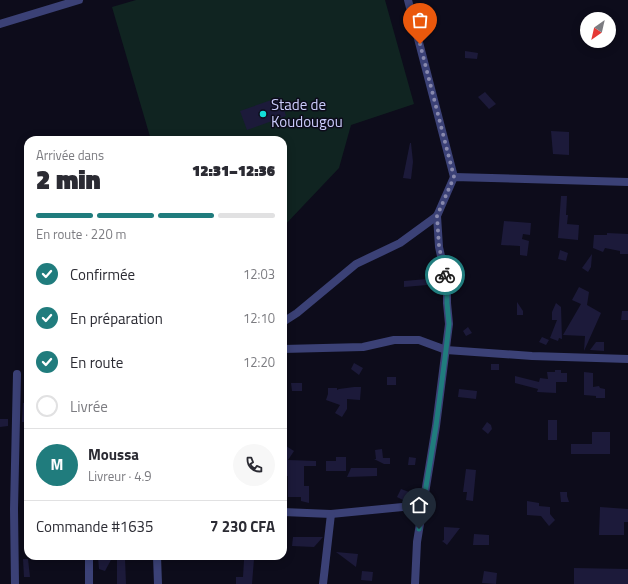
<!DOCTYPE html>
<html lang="fr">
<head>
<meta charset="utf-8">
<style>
  :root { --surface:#fff; --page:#f7f7f7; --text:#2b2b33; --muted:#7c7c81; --line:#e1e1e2; --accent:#207c7d }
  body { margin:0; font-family:"Titillium Web",sans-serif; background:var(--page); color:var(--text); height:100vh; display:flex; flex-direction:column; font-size:15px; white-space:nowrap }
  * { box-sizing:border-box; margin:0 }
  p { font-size:13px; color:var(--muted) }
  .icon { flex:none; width:22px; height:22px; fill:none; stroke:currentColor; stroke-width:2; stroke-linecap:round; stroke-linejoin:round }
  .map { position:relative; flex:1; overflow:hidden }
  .details { position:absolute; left:24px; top:136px; width:263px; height:424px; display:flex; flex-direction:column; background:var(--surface); border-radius:12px; box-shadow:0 2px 10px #0003 }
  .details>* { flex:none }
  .needle { width:26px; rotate:214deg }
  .tools { position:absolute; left:580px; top:12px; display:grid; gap:8px }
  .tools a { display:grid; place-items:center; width:36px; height:36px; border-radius:50%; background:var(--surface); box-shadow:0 2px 10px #0003; font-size:20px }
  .pin { position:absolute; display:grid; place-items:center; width:34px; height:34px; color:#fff; margin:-41px -17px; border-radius:50% 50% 50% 0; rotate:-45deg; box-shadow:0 0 4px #0007 }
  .pin .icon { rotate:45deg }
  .courier { position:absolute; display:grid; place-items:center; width:40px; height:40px; margin:-20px; border:3px solid #207c7d; border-radius:50%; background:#fff; color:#222; box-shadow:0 1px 5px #0007 }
  .summary em { font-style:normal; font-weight:800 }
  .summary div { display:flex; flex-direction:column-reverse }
  .summary { display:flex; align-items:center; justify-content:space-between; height:68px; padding:0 12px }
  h1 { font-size:26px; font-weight:800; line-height:30px }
  .bar { display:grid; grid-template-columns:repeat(4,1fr); gap:6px 4px; align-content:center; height:48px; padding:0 12px }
  .bar i { height:5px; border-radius:3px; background:var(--line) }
  .bar .selected { background:var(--accent) }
  .bar p { grid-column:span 4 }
  .line { display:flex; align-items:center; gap:10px; padding:0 12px; border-top:1px solid var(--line) }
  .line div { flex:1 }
  .round { display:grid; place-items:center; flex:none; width:42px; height:42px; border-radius:21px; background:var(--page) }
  ol { padding:0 12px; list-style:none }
  li { display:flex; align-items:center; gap:12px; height:44px }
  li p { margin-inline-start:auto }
  li .icon { padding:4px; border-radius:50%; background:var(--accent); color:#fff; stroke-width:4 }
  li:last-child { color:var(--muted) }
  li i { width:22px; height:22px; border:2px solid var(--line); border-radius:50% }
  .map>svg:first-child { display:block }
  .green { fill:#102421 }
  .building { fill:#1c1a3a }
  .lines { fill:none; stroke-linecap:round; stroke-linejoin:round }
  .minor { stroke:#3b4176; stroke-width:8 }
  .done { stroke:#8889ad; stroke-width:4; stroke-dasharray:0 7.2 }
  .route { stroke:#207c7d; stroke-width:5 }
  .poi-dot { fill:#13dfd8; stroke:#0d0c1b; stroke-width:1.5 }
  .labels { text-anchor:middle; stroke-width:3; stroke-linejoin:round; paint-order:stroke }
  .poi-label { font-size:15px; fill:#cbccfb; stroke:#0d0c1b; text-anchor:start }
</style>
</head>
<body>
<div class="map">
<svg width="628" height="584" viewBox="0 0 628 584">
  <rect width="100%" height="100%" fill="#0d0c1b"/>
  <path class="green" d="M136,0h249l29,104 -63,21 -12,43 -56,59v-87h-132l-39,-133z"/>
  <g class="building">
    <path d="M465,51l13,2 -1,6 -12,-1z"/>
    <path d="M485,92l11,12 -7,5 -11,-12z"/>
    <path d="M280,97l6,19 -39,14 -7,-19z"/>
    <path d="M551,131l18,1v23l-16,-1z"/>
    <path d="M410,143h1l2,19 -2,17 -8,-1z"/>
    <path d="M561,196h6l-1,19h2l-1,9 12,1 -1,15 -20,-2z"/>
    <path d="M504,221l27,2 -1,12 -7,-1 -1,5 7,2 -2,15 -7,-1v-9l-19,-1z"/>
    <path d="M607,233l21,1v20h-8v-3l-15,-3 -2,4 -10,-4 1,-13h13z"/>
    <path d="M560,250l8,3 -2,8 -8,-2z"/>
    <path d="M592,254l-1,13 -3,5 -6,-4z"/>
    <path d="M427,279v6l-23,2v-6z"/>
    <path d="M579,287l10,5 -2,13 14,8 -17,38 1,-15 -22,-1 18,-31 -9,-4z"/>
    <path d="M517,302l6,9v4h-6z"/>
    <path d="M556,303l5,4 1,32 -3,-1 -1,3 -8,-3 7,-18h-5v-8z"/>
    <path d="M622,311h6v9h-7z"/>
    <path d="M468,327l4,6 -6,3 -3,-5z"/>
    <path d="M542,337l7,3 -3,5 -7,-3z"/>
    <path d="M596,342h8v9l-14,-1z"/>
    <path d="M354,363l9,5 -4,7 -8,-6z"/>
    <rect x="491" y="364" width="8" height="6"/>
    <path d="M555,370h6v3h6v9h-11v11l-19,-1 1,-3 -23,-6v-7l24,6 1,-4 8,1 -1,-7h8z"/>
    <path d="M584,372l9,1v14l6,-1 1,2 5,1v9h-9v-2l-12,-1z"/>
    <rect x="387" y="377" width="9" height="8"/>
    <path d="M291,383h11v8h-10z"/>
    <path d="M354,387h7l-1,13 -13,-1v10l-5,8 -7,-4 5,-8 -14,-5 2,-6v-6h9v2l2,-1z"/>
    <path d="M459,389l18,2 -1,8 -18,-2z"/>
    <path d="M23,403h5v19h-6z"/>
    <path d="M0,419h8v7l-8,1z"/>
    <rect x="548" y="420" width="9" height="20"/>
    <path d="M487,422l4,3 1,4 -4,5 -6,-5z"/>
    <path d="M592,432h18v22h-39v-10h21z"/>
    <path d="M286,446l8,5 -6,9 28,1v5h-12v20h5v17l-8,-2v-4h-13v-21h-5v-25z"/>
    <path d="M382,449l1,9h7v6h-6l-10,-5h2l-1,-9z"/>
    <path d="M336,457h10v14h-20v-10h10z"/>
    <path d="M409,457l7,1 -1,7h-7z"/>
    <path d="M351,468h26v8l-30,1z"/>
    <path d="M466,469l10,1 -3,31 -7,-1 1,-8h-4z"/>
    <path d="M401,489l8,3 -4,9 -8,-4z"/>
    <path d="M560,492h7v4l2,6h-8z"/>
    <path d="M527,501l12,2v3l11,1v7l5,6 -6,6 -8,-10 -14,-1z"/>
    <path d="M600,507l28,2v13h-4v13h-25z"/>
    <path d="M444,527l16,1 -13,17 -5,-4 2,-1z"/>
    <path d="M474,534l15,1v10h-16z"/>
    <path d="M293,537h30l-9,10 -22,-1z"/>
    <path d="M336,552l22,2 -2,13z"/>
    <path d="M98,557l14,1 -7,13 -6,-2z"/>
    <path d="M117,558h8l1,26h-9z"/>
    <path d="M23,559h5l2,18h-6z"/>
    <path d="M254,559l-2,25h-16v-7h7l1,-17z"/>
    <path d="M574,568l54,1v15h-54z"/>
    <path d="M362,571l11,1 -1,9 -11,-1z"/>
    <path d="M484,571l13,2 -1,11 -14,-1z"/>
  </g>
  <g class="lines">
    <g class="minor">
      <path d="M408,0l46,177"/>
      <path d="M0,24l79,-24"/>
      <path d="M283,322l14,-9 59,-49 44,-21 37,-27 17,-39 174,5"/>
      <path d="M283,349l80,-2 31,-7h25l27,10 86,6 96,3"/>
      <path d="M283,512l48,2 92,-9"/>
      <path d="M89,556v28"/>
      <path d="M157,556l1,28"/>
      <path d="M15,584l-1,-75 3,-135"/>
      <path d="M323,584l8,-70"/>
      <path d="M415,584l2,-42 19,-116 13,-102 -2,-21v-20l-8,-36 -2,-31"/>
    </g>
  </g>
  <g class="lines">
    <path class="done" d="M420,44l34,133 -17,39 2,30 6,29"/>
    <path class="route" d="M419,529l17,-103 10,-76 3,-26 -2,-21v-19l-2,-9"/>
  </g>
  <circle class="poi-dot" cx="263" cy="114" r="4"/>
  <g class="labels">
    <g class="poi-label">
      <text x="271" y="110">Stade de<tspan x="271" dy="17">Koudougou</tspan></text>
    </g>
  </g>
</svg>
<div class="tools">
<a><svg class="needle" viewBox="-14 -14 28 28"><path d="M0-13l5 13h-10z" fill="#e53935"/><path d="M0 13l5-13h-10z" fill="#7c7c81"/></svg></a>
</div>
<div class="pin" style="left:420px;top:44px;background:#ea580c"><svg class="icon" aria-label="bag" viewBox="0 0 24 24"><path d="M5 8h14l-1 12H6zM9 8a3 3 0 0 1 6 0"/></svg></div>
<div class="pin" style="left:419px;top:529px;background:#1f2937"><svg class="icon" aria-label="home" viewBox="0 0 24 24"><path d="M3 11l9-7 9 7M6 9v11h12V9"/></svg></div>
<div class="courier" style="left:445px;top:275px"><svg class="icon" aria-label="bike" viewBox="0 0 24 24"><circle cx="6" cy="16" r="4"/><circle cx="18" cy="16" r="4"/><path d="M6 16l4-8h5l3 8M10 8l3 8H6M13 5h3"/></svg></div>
<section class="details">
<div class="summary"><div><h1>2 min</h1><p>Arrivée dans</p></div><em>12:31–12:36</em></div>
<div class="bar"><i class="selected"></i><i class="selected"></i><i class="selected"></i><i></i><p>En route · 220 m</p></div>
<ol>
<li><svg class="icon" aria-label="check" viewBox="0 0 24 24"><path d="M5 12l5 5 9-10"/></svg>Confirmée<p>12:03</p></li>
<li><svg class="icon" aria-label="check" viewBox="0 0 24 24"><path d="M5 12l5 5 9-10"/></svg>En préparation<p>12:10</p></li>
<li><svg class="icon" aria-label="check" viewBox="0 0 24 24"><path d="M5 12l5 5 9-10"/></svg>En route<p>12:20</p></li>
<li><i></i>Livrée</li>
</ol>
<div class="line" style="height:72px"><b class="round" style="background:var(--accent);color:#fff">M</b><div><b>Moussa</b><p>Livreur · 4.9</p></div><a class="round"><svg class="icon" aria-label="phone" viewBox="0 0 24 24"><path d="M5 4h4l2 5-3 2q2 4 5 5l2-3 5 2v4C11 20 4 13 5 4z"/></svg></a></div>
<div class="line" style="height:52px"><div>Commande #1635</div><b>7 230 CFA</b></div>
</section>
</div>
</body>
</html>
